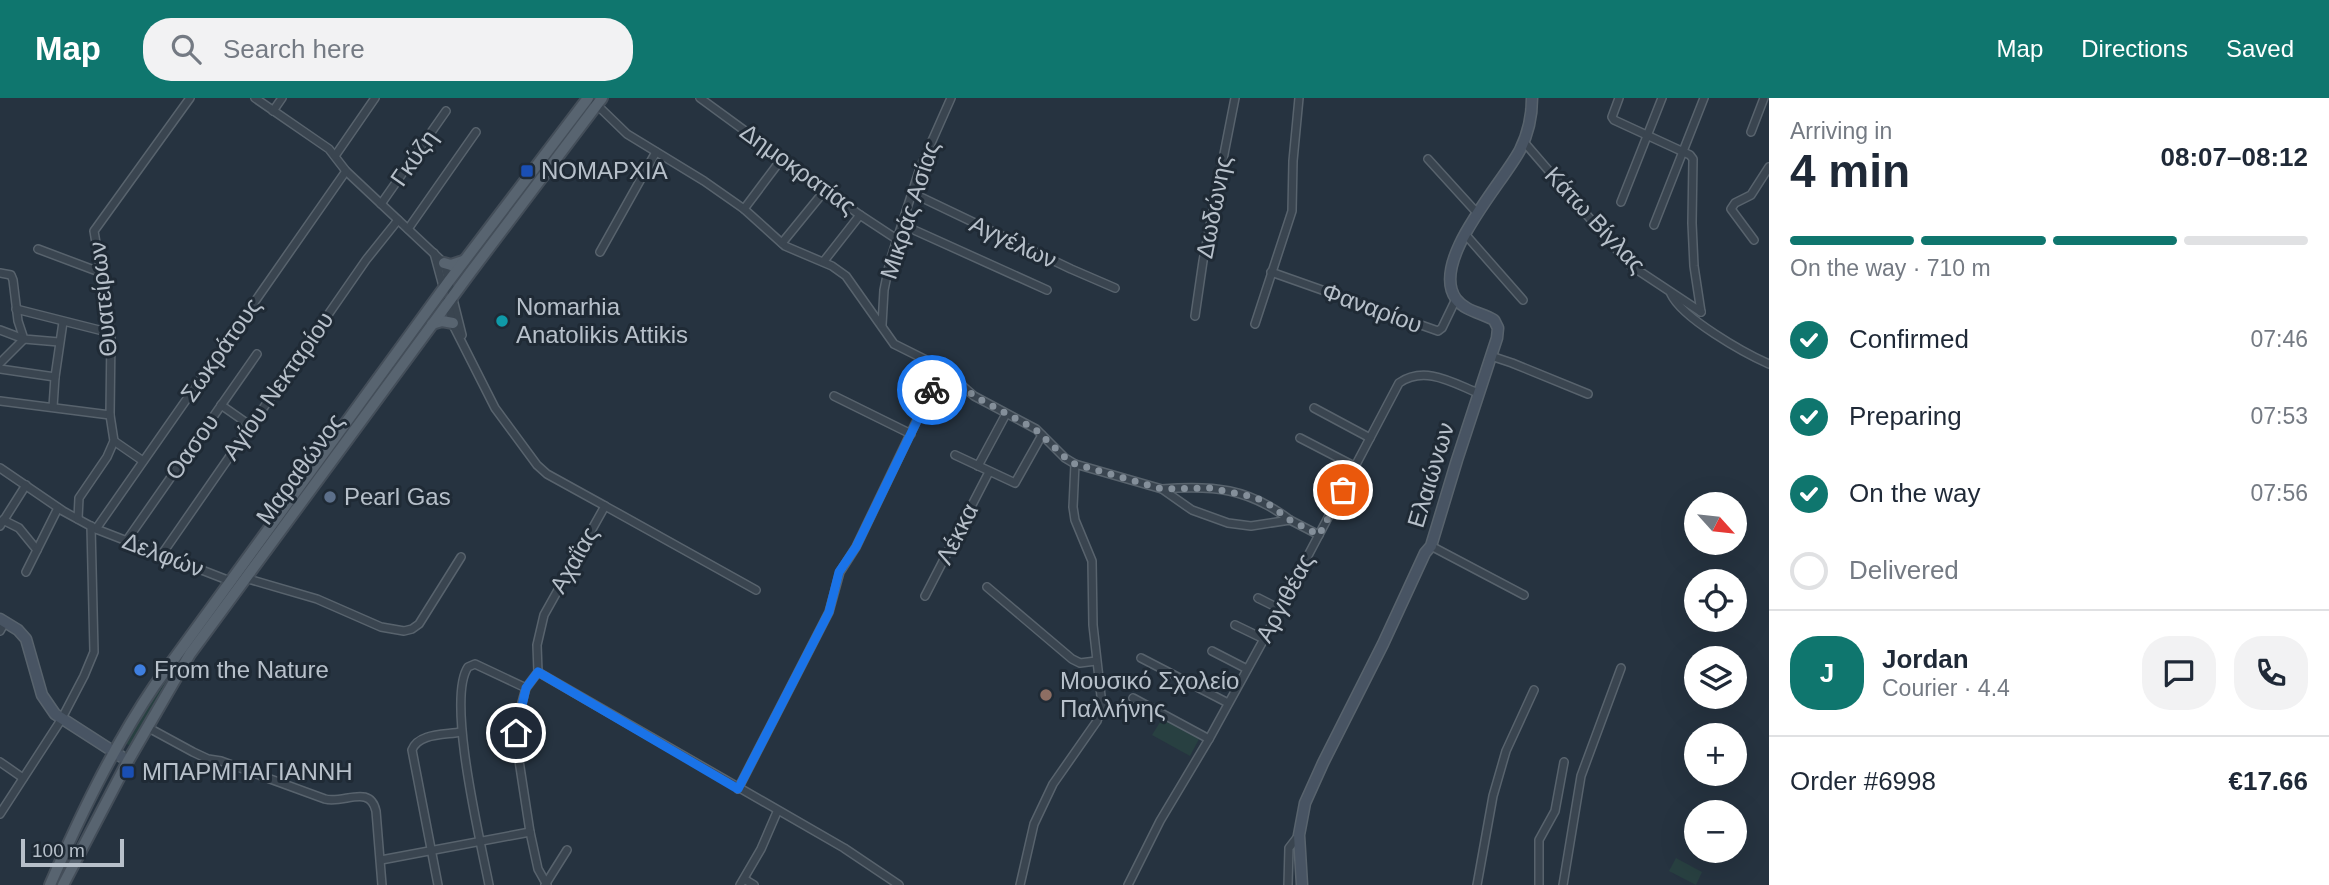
<!DOCTYPE html>
<html lang="en">
<head>
<meta charset="utf-8">
<style>
  :root { --surface:#fff; --page:#f2f2f3; --text:#1f2937; --muted:#747a83; --line:#e0e1e3; --accent:#0f766e }
  body { margin:0; font-family:Arial,sans-serif; background:var(--page); color:var(--text); height:100vh; display:flex; flex-direction:column; font-size:26px; white-space:nowrap }
  * { box-sizing:border-box; margin:0 }
  p { font-size:23px; color:var(--muted) }
  .icon { flex:none; width:38px; height:38px; fill:none; stroke:currentColor; stroke-width:2; stroke-linecap:round; stroke-linejoin:round }
  .map { position:relative; flex:1; overflow:hidden }
  .drawer { display:flex; flex-direction:column; background:var(--surface); width:560px }
  .drawer>* { flex:none }
  .needle { width:46px; rotate:117deg }
  .fabs { position:absolute; left:1684px; top:394px; display:grid; gap:14px }
  .fabs a { display:grid; place-items:center; width:63px; height:63px; border-radius:50%; background:var(--surface); box-shadow:0 7px 28px #0002; font-size:35px }
  .scale { position:absolute; left:21px; bottom:18px; width:103px; box-sizing:border-box; padding-left:7px; border:4px solid #b7c0ca; border-top:0; font-size:19px; line-height:24px; white-space:nowrap; color:#b7c0ca; -webkit-text-stroke:5px #1f2a35; paint-order:stroke }
  .pin { position:absolute; display:grid; place-items:center; width:60px; height:60px; color:#fff; margin:-30px; border:4px solid #fff; border-radius:50%; box-shadow:0 2px 7px #0007 }
  .courier { position:absolute; display:grid; place-items:center; width:70px; height:70px; margin:-35px; border:5px solid #1a73e8; border-radius:50%; background:#fff; color:#222; box-shadow:0 2px 9px #0007 }
  .overview em { font-style:normal; font-weight:700 }
  .overview div { display:flex; flex-direction:column-reverse }
  .overview { display:flex; align-items:center; justify-content:space-between; height:119px; padding:0 21px }
  h1 { font-size:46px; font-weight:700; line-height:52px }
  .bar { display:grid; grid-template-columns:repeat(4,1fr); gap:10px 7px; align-content:center; height:84px; padding:0 21px }
  .bar i { height:9px; border-radius:5px; background:var(--line) }
  .bar .selected { background:var(--accent) }
  .bar p { grid-column:span 4 }
  .line { display:flex; align-items:center; gap:18px; padding:0 21px; border-top:2px solid var(--line) }
  .line div { flex:1 }
  .round { display:grid; place-items:center; flex:none; width:74px; height:74px; border-radius:28px; background:var(--page) }
  ol { padding:0 21px; list-style:none }
  li { display:flex; align-items:center; gap:21px; height:77px }
  li p { margin-inline-start:auto }
  li .icon { padding:7px; border-radius:50%; background:var(--accent); color:#fff; stroke-width:4 }
  li:last-child { color:var(--muted) }
  li i { width:38px; height:38px; border:4px solid var(--line); border-radius:50% }
  header { display:flex; align-items:center; gap:42px; box-sizing:border-box; height:98px; padding:0 35px; background:var(--accent); color:#fff }
  header strong { font-size:33px }
  nav { display:flex; gap:38px; margin-inline-start:auto; font-size:24px }
  .search { width:490px; height:63px; background:var(--page); display:flex; align-items:center; gap:18px; box-sizing:border-box; padding:0 24px; border-radius:28px; color:var(--muted); font-size:26px }
  main { display:flex; flex:1; min-height:0 }
  .map>svg:first-child { display:block }
  .green { fill:#284041 }
  .lines { fill:none; stroke-linecap:round; stroke-linejoin:round }
  .street-casing { stroke:#58636d; stroke-width:10 }
  .secondary-casing { stroke:#58636d; stroke-width:13 }
  .primary-casing { stroke:#444e59; stroke-width:14 }
  .street { stroke:#3a4550; stroke-width:7 }
  .secondary { stroke:#485463; stroke-width:10 }
  .primary { stroke:#586470; stroke-width:10 }
  .done { stroke:#848f9a; stroke-width:7; stroke-dasharray:0 12.6 }
  .route { stroke:#1a73e8; stroke-width:9 }
  .transit-dot { fill:#1a4fb4; stroke:#1f2a35; stroke-width:2.5 }
  .culture-dot { fill:#0f9aa8; stroke:#1f2a35; stroke-width:2.5 }
  .service-dot { fill:#5c6f8a; stroke:#1f2a35; stroke-width:2.5 }
  .shop-dot { fill:#3f7fe0; stroke:#1f2a35; stroke-width:2.5 }
  .education-dot { fill:#8d6e63; stroke:#1f2a35; stroke-width:2.5 }
  .labels { text-anchor:middle; stroke-width:6; stroke-linejoin:round; paint-order:stroke }
  .street-label { font-size:24px; fill:#b7c0ca; stroke:#1f2a35 }
  .poi-label { font-size:24px; fill:#b7c0ca; stroke:#1f2a35; text-anchor:start }
</style>
</head>
<body>
<header>
<strong>Map</strong>
<div class="search"><svg class="icon" aria-label="search" viewBox="0 0 24 24"><circle cx="10" cy="10" r="6"/><path d="M15 15l6 6"/></svg>Search here</div>
<nav><a>Map</a><a>Directions</a><a>Saved</a></nav>
</header>
<main>
<div class="map">
<svg width="1769" height="787" viewBox="0 0 1769 787">
  <rect width="100%" height="100%" fill="#263340"/>
  <g class="green">
    <path d="M186,552l-51,89 -5,6 -4,-1 19,-36z"/>
    <path d="M1162,621l37,20 -9,17 -38,-21z"/>
    <path d="M1676,760l26,14 -6,13 -27,-14z"/>
  </g>
  <g class="lines">
    <defs>
      <g id="street">
        <path d="M255,0l74,51 17,22 98,92 18,72"/>
        <path d="M700,0l160,117 38,25"/>
        <path d="M1619,0l-7,19 2,3 76,35 3,4 -1,64 2,43 7,46"/>
        <path d="M595,5l32,31 77,47 40,28 41,37 47,20 14,10 48,68 48,24 32,28 62,33 29,29 10,6 -2,43 2,13 17,41 1,64 9,80 -5,16 -44,63 -19,40 -14,61"/>
        <path d="M273,13l9,-13"/>
        <path d="M1751,34l13,-34"/>
        <path d="M1524,44l106,123 71,47"/>
        <path d="M335,58l40,-58"/>
        <path d="M1428,61l50,55"/>
        <path d="M912,95l159,76 44,19"/>
        <path d="M1621,104l41,-104"/>
        <path d="M381,106l65,-93"/>
        <path d="M744,111l39,-52"/>
        <path d="M903,127l144,65"/>
        <path d="M1654,127l50,-127"/>
        <path d="M408,131l68,-97"/>
        <path d="M1465,136l58,66"/>
        <path d="M1754,142l-23,-31 4,-6 16,-8 18,-28"/>
        <path d="M782,145l44,-54"/>
        <path d="M38,151l64,24"/>
        <path d="M600,154l56,-100"/>
        <path d="M434,155l10,37"/>
        <path d="M824,163l36,-46"/>
        <path d="M1271,174l167,59 4,-3 14,-29"/>
        <path d="M0,175l11,2 2,5 5,41 6,18 35,3"/>
        <path d="M1671,196c11,24 73,59 98,70"/>
        <path d="M447,203l6,24 42,83 42,57 10,9 58,32 -61,109 -7,30 1,27 -12,16 -10,36v17l14,91 8,37 9,16"/>
        <path d="M16,211l95,24"/>
        <path d="M1195,218l8,-55 32,-163"/>
        <path d="M1255,226l37,-113 1,-50 6,-63"/>
        <path d="M882,227l2,-35 6,-29 30,-93 31,-70"/>
        <path d="M0,232l24,9 -24,24"/>
        <path d="M1491,258l21,7 76,31"/>
        <path d="M0,271l55,8"/>
        <path d="M834,298l77,38"/>
        <path d="M0,303l110,14"/>
        <path d="M221,307l30,21"/>
        <path d="M53,309l2,-30 8,-55"/>
        <path d="M1314,310l56,30"/>
        <path d="M1300,340l56,29"/>
        <path d="M114,343l29,20"/>
        <path d="M955,357l60,28 27,-48"/>
        <path d="M1075,366l87,25 30,21 36,13 23,3 39,-6 29,15"/>
        <path d="M978,368l28,-52"/>
        <path d="M0,370l63,43 33,18 134,52"/>
        <path d="M1162,391c51,-4 86,-1 128,31"/>
        <path d="M605,408l151,84"/>
        <path d="M78,421l1,-21 28,-41 7,-16 -4,-26 1,-82 -17,-102 96,-133"/>
        <path d="M3,422l16,8 18,22"/>
        <path d="M0,428l26,-41"/>
        <path d="M96,431l250,-358"/>
        <path d="M127,442l130,-186"/>
        <path d="M1431,448l93,49"/>
        <path d="M162,456l204,-294 32,-40"/>
        <path d="M26,474l32,-64"/>
        <path d="M245,480l72,21 64,28 23,4 8,-2 7,-5 42,-67"/>
        <path d="M987,489l85,72 8,4 16,-2"/>
        <path d="M925,498l64,-124"/>
        <path d="M1258,500l22,11"/>
        <path d="M1235,527l29,14"/>
        <path d="M0,533l5,-9"/>
        <path d="M1212,553l35,18"/>
        <path d="M1141,560l87,45"/>
        <path d="M538,574l306,176 55,37"/>
        <path d="M1133,600l76,41"/>
        <path d="M147,629l46,25 15,7 13,2 104,38c19,5 45,-15 51,12l6,74"/>
        <path d="M0,664l23,16"/>
        <path d="M738,691l91,-177 11,-40 16,-25 86,-179"/>
        <path d="M0,716l61,-94 23,-44 10,-24 -3,-126"/>
        <path d="M381,762l149,-28"/>
        <path d="M744,781l10,6"/>
        <path d="M438,787l-26,-135c6,-17 33,-15 49,-18"/>
        <path d="M489,787c-8,-42 -43,-186 -21,-218l7,-3 51,24"/>
        <path d="M545,787l22,-35"/>
        <path d="M740,787l21,-36 16,-37"/>
        <path d="M1128,787l32,-64 49,-82 55,-100 135,-256c26,-18 54,0 79,10"/>
        <path d="M1288,787l1,-37 10,-13"/>
        <path d="M1477,787l16,-89 13,-45 28,-61"/>
        <path d="M1539,787v-45l16,-29 9,-49"/>
        <path d="M1563,787l18,-109 40,-108"/>
      </g>
      <g id="secondary">
        <path d="M0,521l18,11 8,9 16,56 13,19 73,47"/>
        <path d="M1302,787l-3,-50 6,-32 18,-40 60,-119 42,-91 6,-7 26,-86 40,-122 1,-10 -4,-8c-12,-7 -29,-9 -38,-21 -27,-38 47,-116 64,-149 8,-16 12,-33 12,-52"/>
      </g>
      <g id="primary">
        <path d="M444,165l7,2 12,-4"/>
        <path d="M432,226l10,-3 11,2"/>
        <path d="M50,787c30,-69 63,-138 105,-200l294,-404 139,-183"/>
        <path d="M63,787l65,-124 62,-107 280,-381 132,-175"/>
      </g>
    </defs>
    <use href="#street" class="street-casing"/>
    <use href="#secondary" class="secondary-casing"/>
    <use href="#primary" class="primary-casing"/>
    <use href="#street" class="street"/>
    <use href="#secondary" class="secondary"/>
    <use href="#primary" class="primary"/>
  </g>
  <g class="lines">
    <path class="done" d="M932,292l10,-22 32,28 61,33 34,32 6,3 87,25 47,-1 46,9 15,8 20,15 29,15 24,-45"/>
    <path class="route" d="M516,635l10,-45 12,-16 200,117 91,-177 10,-40 17,-25 76,-157"/>
  </g>
  <g class="transit-dot">
    <rect x="520" y="66" width="14" height="14" rx="3.5"/>
    <rect x="121" y="667" width="14" height="14" rx="3.5"/>
  </g>
  <circle class="culture-dot" cx="502" cy="223" r="7"/>
  <circle class="service-dot" cx="330" cy="399" r="7"/>
  <circle class="shop-dot" cx="140" cy="572" r="7"/>
  <circle class="education-dot" cx="1046" cy="597" r="7"/>
  <g class="labels">
    <g class="street-label">
      <text transform="translate(414 60) rotate(-55)" y="8">Γκύζη</text>
      <text transform="translate(798 71) rotate(36)" y="8">Δημοκρατίας</text>
      <text transform="translate(1214 109) rotate(-79)" y="8">Δωδώνης</text>
      <text transform="translate(910 112) rotate(-72)" y="8">Μικράς Ασίας</text>
      <text transform="translate(1595 122) rotate(47)" y="8">Κάτω Βίγλας</text>
      <text transform="translate(1013 144) rotate(25)" y="8">Αγγέλων</text>
      <text transform="translate(103 201) rotate(-96)" y="8">Θυατείρων</text>
      <text transform="translate(1372 210) rotate(20)" y="8">Φαναρίου</text>
      <text transform="translate(221 252) rotate(-55)" y="8">Σωκράτους</text>
      <text transform="translate(278 288) rotate(-55)" y="8">Αγίου Νεκταρίου</text>
      <text transform="translate(192 349) rotate(-55)" y="8">Οασου</text>
      <text transform="translate(300 371) rotate(-54)" y="8">Μαραθώνος</text>
      <text transform="translate(1431 377) rotate(-73)" y="8">Ελαιώνων</text>
      <text transform="translate(957 436) rotate(-63)" y="8">Λέκκα</text>
      <text transform="translate(163 457) rotate(21)" y="8">Δελφών</text>
      <text transform="translate(574 462) rotate(-60)" y="8">Αχαΐας</text>
      <text transform="translate(1285 500) rotate(-62)" y="8">Αργιθέας</text>
    </g>
    <g class="poi-label">
      <text x="541" y="81">ΝΟΜΑΡΧΙΑ</text>
      <text x="516" y="217">Nomarhia<tspan x="516" dy="28">Anatolikis Attikis</tspan></text>
      <text x="344" y="407">Pearl Gas</text>
      <text x="154" y="580">From the Nature</text>
      <text x="1060" y="591">Μουσικό Σχολείο<tspan x="1060" dy="28">Παλλήνης</tspan></text>
      <text x="142" y="682">ΜΠΑΡΜΠΑΓΙΑΝΝΗ</text>
    </g>
  </g>
</svg>
<div class="fabs">
<a><svg class="needle" viewBox="-14 -14 28 28"><path d="M0-13l5 13h-10z" fill="#e53935"/><path d="M0 13l5-13h-10z" fill="#747a83"/></svg></a>
<a><svg class="icon" aria-label="locate" viewBox="0 0 24 24"><circle cx="12" cy="12" r="6"/><path d="M12 2v4M12 18v4M2 12h4M18 12h4"/></svg></a>
<a><svg class="icon" aria-label="layers" viewBox="0 0 24 24"><path d="M12 4l9 5-9 5-9-5zM3 14l9 5 9-5"/></svg></a>
<a>+</a>
<a>−</a>
</div>
<div class="scale">100 m</div>
<div class="pin" style="left:1343px;top:392px;background:#ea580c"><svg class="icon" aria-label="bag" viewBox="0 0 24 24"><path d="M5 8h14l-1 12H6zM9 8a3 3 0 0 1 6 0"/></svg></div>
<div class="pin" style="left:516px;top:635px;background:#1f2937"><svg class="icon" aria-label="home" viewBox="0 0 24 24"><path d="M3 11l9-7 9 7M6 9v11h12V9"/></svg></div>
<div class="courier" style="left:932px;top:292px"><svg class="icon" aria-label="bike" viewBox="0 0 24 24"><circle cx="6" cy="16" r="4"/><circle cx="18" cy="16" r="4"/><path d="M6 16l4-8h5l3 8M10 8l3 8H6M13 5h3"/></svg></div>
</div>
<section class="drawer">
<div class="overview"><div><h1>4 min</h1><p>Arriving in</p></div><em>08:07–08:12</em></div>
<div class="bar"><i class="selected"></i><i class="selected"></i><i class="selected"></i><i></i><p>On the way · 710 m</p></div>
<ol>
<li><svg class="icon" aria-label="check" viewBox="0 0 24 24"><path d="M5 12l5 5 9-10"/></svg>Confirmed<p>07:46</p></li>
<li><svg class="icon" aria-label="check" viewBox="0 0 24 24"><path d="M5 12l5 5 9-10"/></svg>Preparing<p>07:53</p></li>
<li><svg class="icon" aria-label="check" viewBox="0 0 24 24"><path d="M5 12l5 5 9-10"/></svg>On the way<p>07:56</p></li>
<li><i></i>Delivered</li>
</ol>
<div class="line" style="height:126px"><b class="round" style="background:var(--accent);color:#fff">J</b><div><b>Jordan</b><p>Courier · 4.4</p></div><a class="round"><svg class="icon" aria-label="chat" viewBox="0 0 24 24"><path d="M4 5h16v11H9l-5 4z"/></svg></a><a class="round"><svg class="icon" aria-label="phone" viewBox="0 0 24 24"><path d="M5 4h4l2 5-3 2q2 4 5 5l2-3 5 2v4C11 20 4 13 5 4z"/></svg></a></div>
<div class="line" style="height:91px"><div>Order #6998</div><b>€17.66</b></div>
</section>
</main>
</body>
</html>
